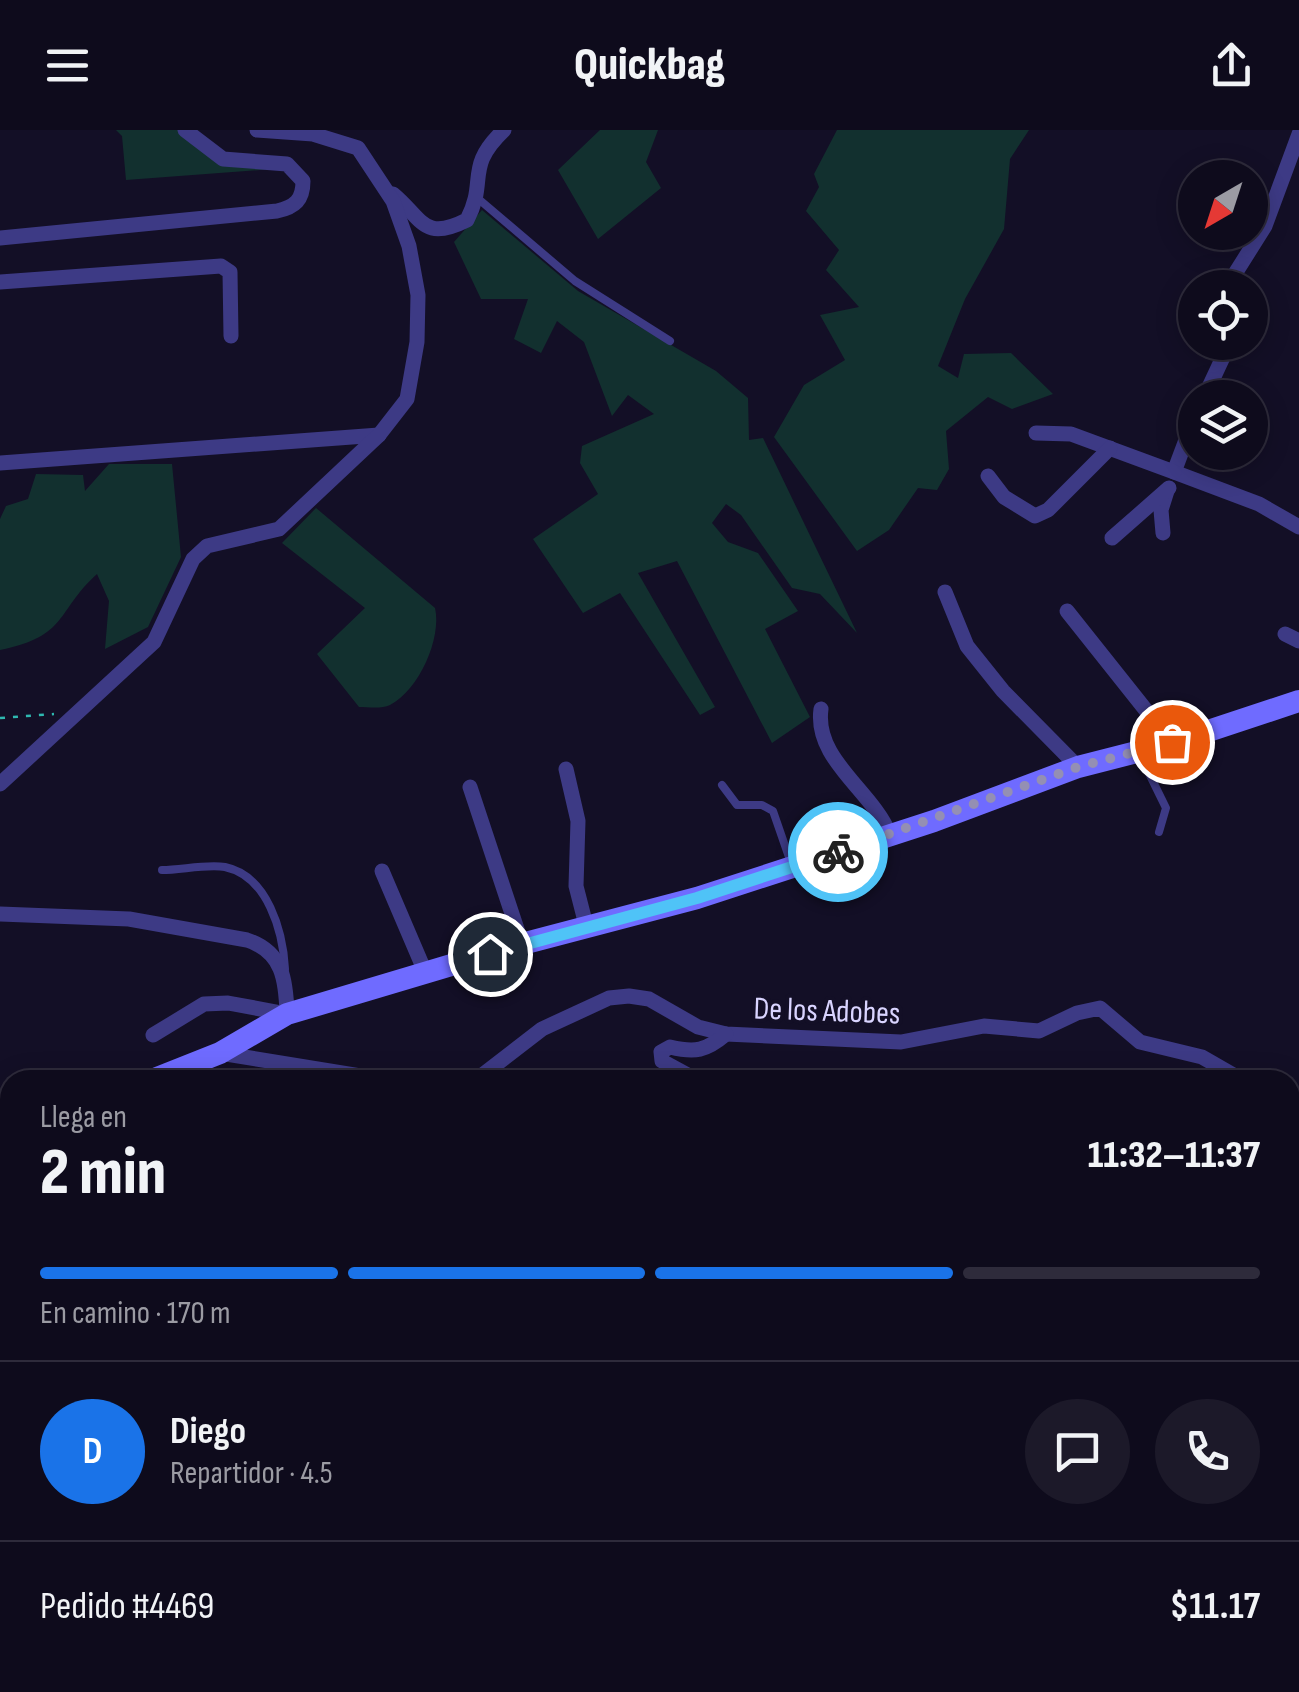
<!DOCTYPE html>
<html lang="es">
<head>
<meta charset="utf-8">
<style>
  :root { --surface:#0e0b1c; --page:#1c1929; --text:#f1f3f6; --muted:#9b9ba3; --line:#2e2b3b; --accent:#1a73e8 }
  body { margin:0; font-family:"Sofia Sans Condensed",sans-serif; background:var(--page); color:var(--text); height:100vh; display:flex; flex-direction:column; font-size:38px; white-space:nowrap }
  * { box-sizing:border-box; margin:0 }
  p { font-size:32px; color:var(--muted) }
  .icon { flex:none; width:55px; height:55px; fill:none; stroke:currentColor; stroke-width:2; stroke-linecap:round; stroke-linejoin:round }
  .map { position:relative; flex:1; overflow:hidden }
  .details { position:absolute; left:0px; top:940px; width:1300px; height:622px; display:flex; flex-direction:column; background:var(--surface); border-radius:30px 30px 0 0; box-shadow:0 5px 25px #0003,0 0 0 2px var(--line) }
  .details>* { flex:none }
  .needle { width:65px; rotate:219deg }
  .tools { position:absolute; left:1178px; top:30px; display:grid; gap:20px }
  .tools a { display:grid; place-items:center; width:90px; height:90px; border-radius:50%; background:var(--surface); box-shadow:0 5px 25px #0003,0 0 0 2px var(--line); font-size:50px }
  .pin { position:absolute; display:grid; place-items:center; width:85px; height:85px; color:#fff; margin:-42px; border:5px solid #fff; border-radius:50%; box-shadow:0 2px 10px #0007 }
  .courier { position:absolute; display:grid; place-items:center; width:100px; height:100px; margin:-50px; border:8px solid #4fc3f7; border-radius:50%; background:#fff; color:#222; box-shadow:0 2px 12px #0007 }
  .head em { font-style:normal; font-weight:800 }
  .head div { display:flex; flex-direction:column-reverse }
  .head { display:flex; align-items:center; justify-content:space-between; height:170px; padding:0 40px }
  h1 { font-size:65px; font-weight:800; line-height:75px }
  .bar { display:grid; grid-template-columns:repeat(4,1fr); gap:15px 10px; align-content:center; height:120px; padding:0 40px }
  .bar i { height:12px; border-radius:8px; background:var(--line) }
  .bar .on { background:var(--accent) }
  .bar p { grid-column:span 4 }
  .line { display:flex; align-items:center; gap:25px; padding:0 40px; border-top:2px solid var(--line) }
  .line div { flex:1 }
  .round { display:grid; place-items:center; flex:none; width:105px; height:105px; border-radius:52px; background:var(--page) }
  header { display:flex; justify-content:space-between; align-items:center; height:130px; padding:0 40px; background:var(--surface); font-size:45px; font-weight:800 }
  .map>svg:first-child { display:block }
  .green { fill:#12302f }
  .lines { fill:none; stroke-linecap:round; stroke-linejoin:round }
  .path { stroke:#2fb8b0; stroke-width:2.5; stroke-dasharray:5 8; stroke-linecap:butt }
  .lane { stroke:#3d3a85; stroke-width:8 }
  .street { stroke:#3d3a85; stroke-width:15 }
  .secondary { stroke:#6f6bff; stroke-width:22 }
  .done { stroke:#948fb3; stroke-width:10; stroke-dasharray:0 18 }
  .route { stroke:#4fc3f7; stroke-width:12 }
  .labels { text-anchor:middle; stroke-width:8; stroke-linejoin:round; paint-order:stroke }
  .street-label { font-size:32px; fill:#d9d4ff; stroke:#130f26 }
</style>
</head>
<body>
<header><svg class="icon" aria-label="menu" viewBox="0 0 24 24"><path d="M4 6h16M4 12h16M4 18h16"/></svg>Quickbag<svg class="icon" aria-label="share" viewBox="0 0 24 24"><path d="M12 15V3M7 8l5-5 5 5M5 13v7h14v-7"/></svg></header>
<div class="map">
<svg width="1299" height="1562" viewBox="0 0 1299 1562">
  <rect width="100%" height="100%" fill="#130f26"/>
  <g class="green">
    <path d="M116,0h70l31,25 69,13 -160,12 -4,-44z"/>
    <path d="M600,0h58l-12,32 15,26 -63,51 -40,-69z"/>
    <path d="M837,0h192l-19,29 -6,70 -39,70 -27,67 20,12 6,-24 47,-1 42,41 -41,15 -24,-12 -42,34 3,38 -12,21 -19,-2 -29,42 -32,21 -83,-114 30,-52 41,-25 -25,-45 39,-8 -33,-37 13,-20 -33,-39 13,-24 -5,-13z"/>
    <path d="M482,80l96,81 138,80 32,27 1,42 14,-2 94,195 -37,-39 -28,-6 -51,-73 -15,-11 -14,19 16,19 30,11 40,58 -33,18 45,88 -38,26 -95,-182 -39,12 77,134 -15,8 -80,-122 -37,20 -50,-74 65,-45 -18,-31 2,-17 72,-32 -26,-19 -16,21 -28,-74 -27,-21 -16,32 -27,-14 14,-40h-47l-27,-57z"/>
    <path d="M109,334h63l9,93 -33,70 -43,22 4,-48 -12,-27c-42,38 -28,62 -97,76v-131l6,-13 22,-7 8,-25 47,1 2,16z"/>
    <path d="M316,378l119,100c7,30 -16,82 -45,97 -8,4 -22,2 -31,2l-42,-53 48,-46 -83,-65z"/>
    <path d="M0,1493l10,3v56l134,1 3,9h-147z"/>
    <path d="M204,1553h139l7,9h-139z"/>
    <path d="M411,1553v-1l82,1 -13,9h-82z"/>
  </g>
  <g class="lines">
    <g class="path">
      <path d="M0,588l54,-4"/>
      <path d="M938,1562l8,-10"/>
      <path d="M1267,1562l4,-10"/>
    </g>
    <g class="lane">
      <path d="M475,66l100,85 95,60"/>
      <path d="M1140,625l26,53 -7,24"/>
      <path d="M722,655l15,20h25l11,6 18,52"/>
      <path d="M162,740c19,0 44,-6 63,-3 43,9 58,65 60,102"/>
    </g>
    <g class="street">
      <path d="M393,64c30,25 30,48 74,26 21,-40 -3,-52 37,-90"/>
      <path d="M0,108l277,-27c18,-4 26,-11 26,-30l-16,-17 -64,-5 -38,-29"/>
      <path d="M0,152l221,-16 9,6 1,64"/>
      <path d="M1226,158l39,-62 34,-92"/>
      <path d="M1204,268l26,-56"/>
      <path d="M1195,286l-21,56 85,32 40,23"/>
      <path d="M1036,303l35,1 103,38"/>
      <path d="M0,333l379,-28"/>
      <path d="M988,346l16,21 31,19 13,-6 62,-62"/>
      <path d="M1163,403l-2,-23 6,-19"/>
      <path d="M1112,408l57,-50"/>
      <path d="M945,462l22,54 36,45 75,76"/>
      <path d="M1067,481l105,132"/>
      <path d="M1285,504l14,7"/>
      <path d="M821,579c-7,51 51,81 69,126"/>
      <path d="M566,639l12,52 -2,65 11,43"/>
      <path d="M0,654l154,-142 39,-83 14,-13 72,-17 100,-94 28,-36 10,-57 1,-47 -9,-49 -16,-45 -35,-53 -45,-14 -56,-4"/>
      <path d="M470,657l52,157"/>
      <path d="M382,741l44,103"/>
      <path d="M0,784l129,5 118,21c36,12 39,40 40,74l-59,-11 -24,1 -51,31"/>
      <path d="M220,923l165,27"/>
      <path d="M476,950l66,-51 67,-31 20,-2 20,3 49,28 28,7 175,8 83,-16 55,5 38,-18 23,-5 40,34 62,15 40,23"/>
      <path d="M697,950l-35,-19 -1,-9 9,-5c25,6 36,4 56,-13"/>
      <path d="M1290,972l9,6"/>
      <path d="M0,1372l10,-7"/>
      <path d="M705,1552l3,10"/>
      <path d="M766,1562l9,-10"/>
    </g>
    <g class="secondary">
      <path d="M152,950l68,-27 67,-39 235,-70 175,-46 237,-77 144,-54 94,-24 127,-42"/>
      <path d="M0,997l10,-3"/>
    </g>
  </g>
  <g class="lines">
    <path class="done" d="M838,722l240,-85 94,-25"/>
    <path class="route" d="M490,824l207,-56 141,-46"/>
  </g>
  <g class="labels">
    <g class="street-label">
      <text transform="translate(827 880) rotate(2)" y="11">De los Adobes</text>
    </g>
  </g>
</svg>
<div class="tools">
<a><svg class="needle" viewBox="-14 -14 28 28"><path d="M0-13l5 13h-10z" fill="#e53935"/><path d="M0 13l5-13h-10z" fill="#9b9ba3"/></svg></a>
<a><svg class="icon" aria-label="locate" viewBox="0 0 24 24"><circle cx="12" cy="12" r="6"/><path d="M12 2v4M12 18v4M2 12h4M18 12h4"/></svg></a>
<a><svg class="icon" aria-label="layers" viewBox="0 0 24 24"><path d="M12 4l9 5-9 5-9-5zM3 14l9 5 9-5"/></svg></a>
</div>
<div class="pin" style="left:1172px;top:612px;background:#ea580c"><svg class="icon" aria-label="bag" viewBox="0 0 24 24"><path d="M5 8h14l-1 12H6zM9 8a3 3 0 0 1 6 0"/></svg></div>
<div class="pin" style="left:490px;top:824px;background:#1f2937"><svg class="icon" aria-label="home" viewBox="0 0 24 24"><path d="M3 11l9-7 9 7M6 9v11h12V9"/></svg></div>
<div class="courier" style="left:838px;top:722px"><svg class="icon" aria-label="bike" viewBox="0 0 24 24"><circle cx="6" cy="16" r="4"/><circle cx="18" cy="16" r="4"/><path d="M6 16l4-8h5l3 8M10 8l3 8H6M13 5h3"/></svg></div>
<section class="details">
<div class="head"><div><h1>2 min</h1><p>Llega en</p></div><em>11:32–11:37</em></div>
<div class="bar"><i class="on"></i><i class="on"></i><i class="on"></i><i></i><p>En camino · 170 m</p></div>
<div class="line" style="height:180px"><b class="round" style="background:var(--accent);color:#fff">D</b><div><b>Diego</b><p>Repartidor · 4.5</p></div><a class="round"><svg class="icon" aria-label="chat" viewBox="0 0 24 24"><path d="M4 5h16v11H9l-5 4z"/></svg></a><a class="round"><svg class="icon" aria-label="phone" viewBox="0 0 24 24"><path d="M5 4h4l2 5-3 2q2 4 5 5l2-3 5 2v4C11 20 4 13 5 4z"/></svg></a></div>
<div class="line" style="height:130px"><div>Pedido #4469</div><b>$11.17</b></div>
</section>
</div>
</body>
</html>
